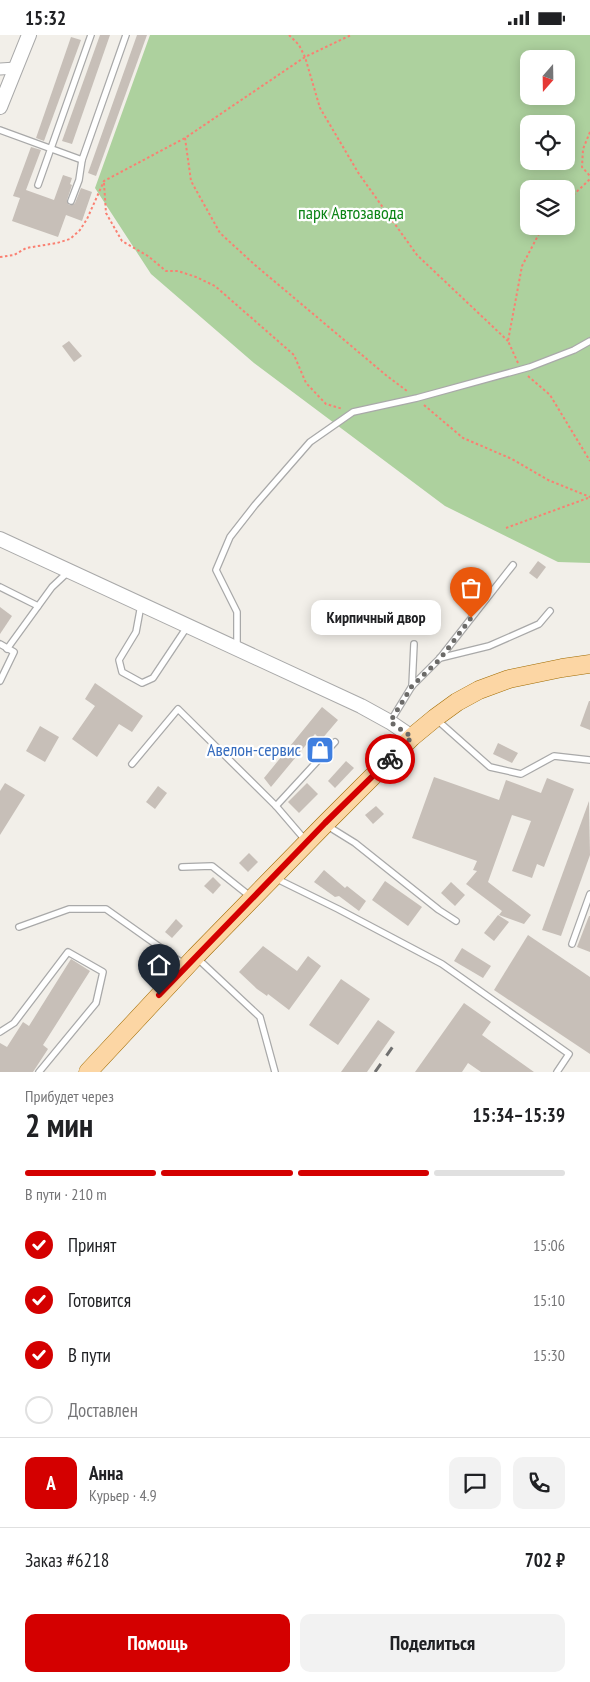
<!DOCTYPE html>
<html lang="ru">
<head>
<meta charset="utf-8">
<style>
  :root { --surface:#fff; --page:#f2f2f2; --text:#202124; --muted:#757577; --line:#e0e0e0; --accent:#d40000 }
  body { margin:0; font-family:"PT Sans Narrow",sans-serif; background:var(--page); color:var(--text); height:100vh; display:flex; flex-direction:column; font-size:19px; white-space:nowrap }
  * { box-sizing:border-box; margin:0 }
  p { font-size:16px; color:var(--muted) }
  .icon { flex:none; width:28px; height:28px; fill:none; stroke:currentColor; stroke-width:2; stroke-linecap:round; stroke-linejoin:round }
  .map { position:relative; height:1037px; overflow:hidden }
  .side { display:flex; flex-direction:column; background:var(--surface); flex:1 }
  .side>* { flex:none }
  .needle { width:32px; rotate:200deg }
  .tools { position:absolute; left:520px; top:15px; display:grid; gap:10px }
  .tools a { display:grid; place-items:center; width:55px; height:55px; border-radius:10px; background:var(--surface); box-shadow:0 2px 12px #0003; font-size:25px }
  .pin { position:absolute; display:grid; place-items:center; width:42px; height:42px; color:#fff; margin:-51px -21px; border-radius:50% 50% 50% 0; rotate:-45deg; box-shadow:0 0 5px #0007 }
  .pin .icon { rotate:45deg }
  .courier { position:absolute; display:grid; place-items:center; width:50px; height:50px; margin:-25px; border:4px solid #d40000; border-radius:50%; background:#fff; color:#222; box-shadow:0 1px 6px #0007 }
  .bubble { position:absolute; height:35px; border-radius:10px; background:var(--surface); box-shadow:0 2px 12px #0003; font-size:16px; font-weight:600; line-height:35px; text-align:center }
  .summary em { font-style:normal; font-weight:600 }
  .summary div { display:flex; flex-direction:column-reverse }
  .summary { display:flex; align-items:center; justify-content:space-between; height:85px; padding:0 25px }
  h1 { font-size:32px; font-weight:600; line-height:38px }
  .bar { display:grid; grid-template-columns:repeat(4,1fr); gap:8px 5px; align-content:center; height:60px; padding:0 25px }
  .bar i { height:6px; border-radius:4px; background:var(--line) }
  .bar .current { background:var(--accent) }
  .bar p { grid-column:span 4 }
  .line { display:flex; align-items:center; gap:12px; padding:0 25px; border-top:1px solid var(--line) }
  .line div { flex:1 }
  .round { display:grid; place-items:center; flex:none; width:52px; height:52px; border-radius:10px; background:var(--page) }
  ol { padding:0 25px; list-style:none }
  li { display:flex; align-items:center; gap:15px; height:55px }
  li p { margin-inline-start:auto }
  li .icon { padding:5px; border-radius:50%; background:var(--accent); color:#fff; stroke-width:4 }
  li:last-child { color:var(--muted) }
  li i { width:28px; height:28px; border:2px solid var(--line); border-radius:50% }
  .primary-button { display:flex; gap:10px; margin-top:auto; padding:10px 25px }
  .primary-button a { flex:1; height:58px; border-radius:10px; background:var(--accent); color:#fff; font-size:20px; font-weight:600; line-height:58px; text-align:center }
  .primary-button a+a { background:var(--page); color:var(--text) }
  .status { display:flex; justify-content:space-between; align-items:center; height:35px; padding:0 25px; background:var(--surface); direction:ltr }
  .status svg { height:14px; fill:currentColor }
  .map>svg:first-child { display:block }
  .forest { fill:#add19e; fill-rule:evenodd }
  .building { fill:#c7bfb8 }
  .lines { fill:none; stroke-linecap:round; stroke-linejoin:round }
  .service-casing { stroke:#a9a9a9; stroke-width:8 }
  .minor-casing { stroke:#a9a9a9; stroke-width:13 }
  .tertiary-casing { stroke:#a9a9a9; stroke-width:16 }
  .primary-casing { stroke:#a06b00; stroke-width:19 }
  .path { stroke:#fa8072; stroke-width:2; stroke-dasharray:2.5 2.5; stroke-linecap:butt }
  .service { stroke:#fff; stroke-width:5.5 }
  .minor { stroke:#fff; stroke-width:11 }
  .tertiary { stroke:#fff; stroke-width:14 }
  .primary { stroke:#fcd6a4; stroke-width:18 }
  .rail { stroke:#707070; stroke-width:3; stroke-dasharray:10 10; stroke-linecap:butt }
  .done { stroke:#6b6a68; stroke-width:5; stroke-dasharray:0 9 }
  .route { stroke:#d40000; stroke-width:6 }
  .labels { text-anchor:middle; stroke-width:4.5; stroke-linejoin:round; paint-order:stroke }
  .park-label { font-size:18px; fill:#0c8416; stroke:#fff }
  .shop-label { font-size:18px; fill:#366cbe; stroke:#fff; text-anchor:end }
</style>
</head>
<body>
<div class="status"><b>15:32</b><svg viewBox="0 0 49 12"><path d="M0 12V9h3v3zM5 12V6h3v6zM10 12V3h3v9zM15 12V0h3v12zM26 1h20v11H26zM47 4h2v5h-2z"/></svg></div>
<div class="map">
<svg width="590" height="1037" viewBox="0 0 590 1037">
  <rect width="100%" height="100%" fill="#f2efe9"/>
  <path class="forest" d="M150,0h440v528l-32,-1 -113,-56 -191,-143 -103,-89 -56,-86zM529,24h37v37h-37zM529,89h37v37h-37zM529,154h37v37h-37z"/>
  <g class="building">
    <path d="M100,0h10l-38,109 -10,-3z"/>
    <path d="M137,0h10l-51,141 -8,-3z"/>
    <path d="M71,2l10,3 -37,101 -8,-3z"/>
    <path d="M31,112l10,3 -15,40 28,10 9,-25 9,3 -2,6 2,1 -5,15 2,5h3l3,-2 6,-15 11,4 -10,29 -16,-6 -8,22 -46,-16 8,-23 -7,-2z"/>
    <path d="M69,306l13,15 -8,6 -12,-16z"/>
    <path d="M538,526l8,6 -9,12 -8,-6z"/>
    <path d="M0,572l12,9 -12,18z"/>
    <path d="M95,648l48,33 -11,16 -13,-8 -22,33 -25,-18 23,-33 -10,-7z"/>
    <path d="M589,666h1v29l-10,-4z"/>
    <path d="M322,672l16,13 -17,20 -6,-6 -44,53 -7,-9z"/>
    <path d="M40,691l19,11 -14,25 -19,-11z"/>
    <path d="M498,708l20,10 -6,10 -19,-9z"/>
    <path d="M346,726l8,7 -19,20 -7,-7z"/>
    <path d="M434,742l65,23 7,-20 35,13 6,-15 27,11 -30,78 -7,-3 -5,14 -20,-7 19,-50 -19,-6 -24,67 43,33 -7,9 -25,-9 3,-4 -36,-27 11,-13 -4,-1 4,-9 -65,-23z"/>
    <path d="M5,748l20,12 -25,40v-44z"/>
    <path d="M307,748l11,11 -19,19 -11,-11z"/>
    <path d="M158,751l9,7 -12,16 -9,-7z"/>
    <path d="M589,766l1,54 -29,81 -19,-6z"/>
    <path d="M376,771l8,8 -11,10 -8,-9z"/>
    <path d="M249,818l9,9 -10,10 -9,-9z"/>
    <path d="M324,835l21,18 2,-2 19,15 -7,10 -20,-15 -4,1 -21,-15z"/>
    <path d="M213,842l8,8 -8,9 -9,-8z"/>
    <path d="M385,846l37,26 -14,19 -36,-26z"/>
    <path d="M451,847l14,13 -10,11 -14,-13z"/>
    <path d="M498,880l11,7 -15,19 -10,-8z"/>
    <path d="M589,881h1v36l-13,-5z"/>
    <path d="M176,884l7,7 -11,12 -7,-6z"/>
    <path d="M528,900l62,42v77l-96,-64z"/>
    <path d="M263,911l34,25 11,-15 13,10 -32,44 -21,-16 -1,2 -10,-7 -18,-17z"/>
    <path d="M462,913l29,18 -8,12 -29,-17z"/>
    <path d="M71,924l19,12 -47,74 5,4 -15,23h-33v-29l7,4 16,-25 6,4z"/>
    <path d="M341,944l29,20 -32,46 -29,-20z"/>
    <path d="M464,968l27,19 -9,13 52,37h-53l-13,-9 -6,9h-47z"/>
    <path d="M378,985l17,12 -28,40h-26z"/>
  </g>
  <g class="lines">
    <defs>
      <g id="service">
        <path d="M0,95l82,30 44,-125"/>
        <path d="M38,150l53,-150"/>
        <path d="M71,166l8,-21 3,-20"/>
        <path d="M0,552l38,19"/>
        <path d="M141,570l-5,27 -17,28 3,12 20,11 11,-5 34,-51"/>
        <path d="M0,609l14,8 -14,29"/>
        <path d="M237,613v-36l-21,-42 14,-33 25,-32 55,-63 43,-30 64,-14 113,-31 44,-17 16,-9"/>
        <path d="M7,614l45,-62 16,-15"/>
        <path d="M440,623l49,-12 50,-22 11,-13"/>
        <path d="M412,651l2,-42"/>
        <path d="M436,684l54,48 31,7 33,-18 36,4"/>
        <path d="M390,687l22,-36 28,-28 73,-93"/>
        <path d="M132,729l46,-55 98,97 30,35"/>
        <path d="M276,771l59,-64"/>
        <path d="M326,790l29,18 84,67 17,11"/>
        <path d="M182,832l30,-1 39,31"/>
        <path d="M275,843l63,31 104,55 127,90 -12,18"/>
        <path d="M19,892l50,-18h37l79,56"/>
        <path d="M572,909l18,-50"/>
        <path d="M197,923l63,59 15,55"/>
        <path d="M0,997l14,-9 54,-71 35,20 -7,31 -57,69"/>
      </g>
      <path id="minor" d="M0,34l16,-1"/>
      <g id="tertiary">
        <path d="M0,72l29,-72"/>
        <path d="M0,504l361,167 29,16 22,15"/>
      </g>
      <path id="primary" d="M88,1037l107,-115 130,-133 87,-87 23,-19 22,-16 22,-12 30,-11 53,-11 28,-4"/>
    </defs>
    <use href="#service" class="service-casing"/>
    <use href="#minor" class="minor-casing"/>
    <use href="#tertiary" class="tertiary-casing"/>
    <use href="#primary" class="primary-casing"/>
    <g class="path">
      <path d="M289,0l10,10 6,12 15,51 39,66 58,81 91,86"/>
      <path d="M590,97l-7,17 -1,18 8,9"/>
      <path d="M185,103l6,43 29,52 35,32 132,111 20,15"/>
      <path d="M104,148l2,30 16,28 26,15 18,15h12l18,6 19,9 79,69 12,28 20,21 17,5"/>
      <path d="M566,167l24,-23"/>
      <path d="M0,222l14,-2 12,-7 31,-5 13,-4 10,-9 7,-11 17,-38 81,-43 120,-81 46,-22"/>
      <path d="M518,328l-10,-22 14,-75 21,-40"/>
      <path d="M528,341l22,19 40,66"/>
      <path d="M424,370l39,33 49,21 36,21 42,17"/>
      <path d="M506,493l82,-30"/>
    </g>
    <use href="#service" class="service"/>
    <use href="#minor" class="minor"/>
    <use href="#tertiary" class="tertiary"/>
    <use href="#primary" class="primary"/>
    <path class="rail" d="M375,1037l19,-27"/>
  </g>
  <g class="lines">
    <path class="done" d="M390,724l22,-22 -22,-15 22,-36 28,-27 31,-41"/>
    <path class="route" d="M159,960l166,-172 65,-64"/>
  </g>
  <defs>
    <symbol id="shop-square" viewBox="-11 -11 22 22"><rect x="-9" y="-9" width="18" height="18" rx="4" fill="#3f7fe0" stroke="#fff"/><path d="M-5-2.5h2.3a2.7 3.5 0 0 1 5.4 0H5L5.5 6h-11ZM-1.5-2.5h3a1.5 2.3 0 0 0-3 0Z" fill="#fff"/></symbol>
  </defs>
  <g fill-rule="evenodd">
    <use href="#shop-square" x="304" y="699" width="32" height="32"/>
  </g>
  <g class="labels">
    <g class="park-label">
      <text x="351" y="184">парк Автозавода</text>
    </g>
    <g class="shop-label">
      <text x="301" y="721">Авелон-сервис</text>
    </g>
  </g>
</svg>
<div class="tools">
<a><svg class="needle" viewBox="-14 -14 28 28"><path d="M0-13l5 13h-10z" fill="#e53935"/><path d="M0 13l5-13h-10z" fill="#757577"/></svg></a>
<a><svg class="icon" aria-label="locate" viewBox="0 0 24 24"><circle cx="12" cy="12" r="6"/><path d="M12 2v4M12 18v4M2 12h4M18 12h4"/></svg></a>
<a><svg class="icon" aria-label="layers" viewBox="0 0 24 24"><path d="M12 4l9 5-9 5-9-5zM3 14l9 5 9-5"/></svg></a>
</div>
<div class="pin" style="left:471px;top:583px;background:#ea580c"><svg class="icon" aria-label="bag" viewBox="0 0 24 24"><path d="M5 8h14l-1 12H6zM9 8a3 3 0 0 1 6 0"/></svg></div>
<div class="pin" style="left:159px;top:960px;background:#1f2937"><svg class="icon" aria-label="home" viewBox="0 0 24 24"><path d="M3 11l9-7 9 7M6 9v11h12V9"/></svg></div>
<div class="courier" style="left:390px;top:724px"><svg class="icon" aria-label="bike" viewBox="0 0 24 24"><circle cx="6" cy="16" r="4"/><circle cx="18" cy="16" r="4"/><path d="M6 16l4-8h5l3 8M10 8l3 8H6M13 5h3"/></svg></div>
<div class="bubble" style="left:311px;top:565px;width:130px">Кирпичный двор</div>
</div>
<section class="side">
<div class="summary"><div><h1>2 мин</h1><p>Прибудет через</p></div><em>15:34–15:39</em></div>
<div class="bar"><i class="current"></i><i class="current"></i><i class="current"></i><i></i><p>В пути · 210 m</p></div>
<ol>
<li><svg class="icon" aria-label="check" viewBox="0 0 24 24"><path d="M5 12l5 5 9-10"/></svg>Принят<p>15:06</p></li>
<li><svg class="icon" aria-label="check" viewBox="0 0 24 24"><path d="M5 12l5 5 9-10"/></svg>Готовится<p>15:10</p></li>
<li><svg class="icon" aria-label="check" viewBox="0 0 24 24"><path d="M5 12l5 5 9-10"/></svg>В пути<p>15:30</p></li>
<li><i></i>Доставлен</li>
</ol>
<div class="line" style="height:90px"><b class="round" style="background:var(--accent);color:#fff">А</b><div><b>Анна</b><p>Курьер · 4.9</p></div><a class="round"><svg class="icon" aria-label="chat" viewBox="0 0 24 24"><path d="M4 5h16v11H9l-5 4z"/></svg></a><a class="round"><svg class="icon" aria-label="phone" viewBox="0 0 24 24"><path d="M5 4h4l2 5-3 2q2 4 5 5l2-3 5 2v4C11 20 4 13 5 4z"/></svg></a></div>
<div class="line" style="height:65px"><div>Заказ #6218</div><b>702 ₽</b></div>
<div class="primary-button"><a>Помощь</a><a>Поделиться</a></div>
</section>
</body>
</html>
